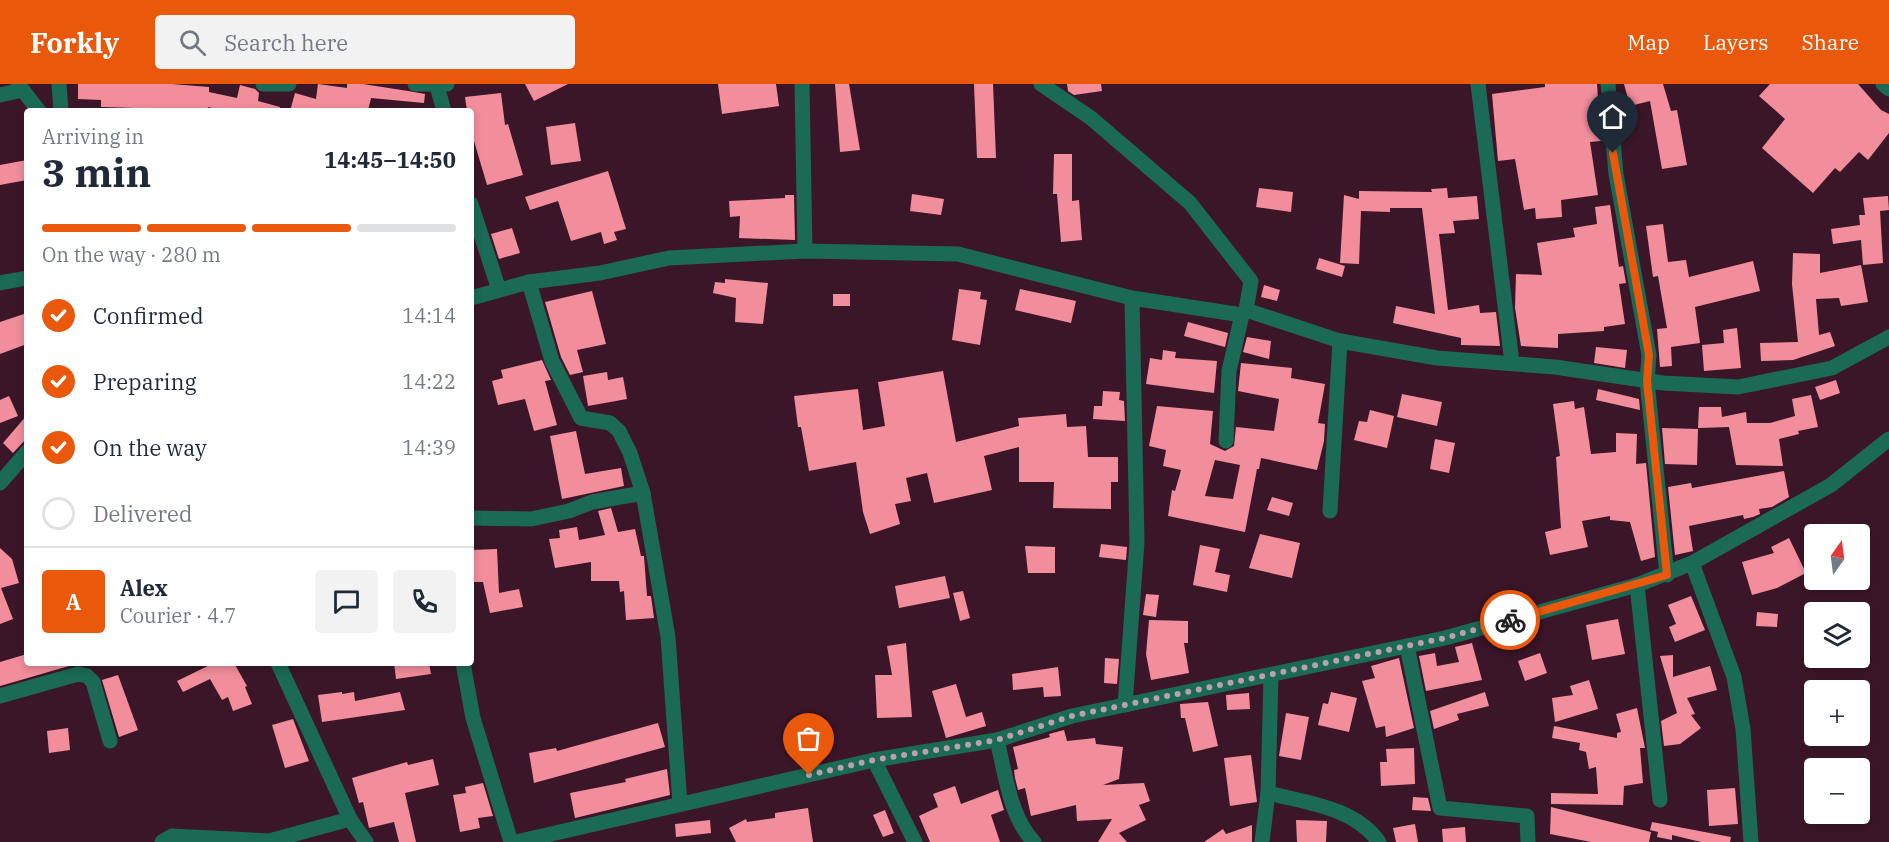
<!DOCTYPE html>
<html lang="en">
<head>
<meta charset="utf-8">
<style>
  :root { --surface:#fff; --page:#f2f2f3; --text:#1f2937; --muted:#747a83; --line:#e0e1e3; --accent:#ea580c }
  body { margin:0; font-family:"IBM Plex Serif",serif; background:var(--page); color:var(--text); height:100vh; display:flex; flex-direction:column; font-size:22px; white-space:nowrap }
  * { box-sizing:border-box; margin:0 }
  p { font-size:20px; color:var(--muted) }
  .icon { flex:none; width:33px; height:33px; fill:none; stroke:currentColor; stroke-width:2; stroke-linecap:round; stroke-linejoin:round }
  .map { position:relative; flex:1; overflow:hidden }
  .panel { position:absolute; left:24px; top:24px; width:450px; height:558px; display:flex; flex-direction:column; background:var(--surface); border-radius:6px; box-shadow:0 3px 9px #0003 }
  .panel>* { flex:none }
  .needle { width:39px; rotate:14deg }
  .buttons { position:absolute; left:1804px; top:440px; display:grid; gap:12px }
  .buttons a { display:grid; place-items:center; width:66px; height:66px; border-radius:6px; background:var(--surface); box-shadow:0 3px 9px #0003; font-size:30px }
  .pin { position:absolute; display:grid; place-items:center; width:51px; height:51px; color:#fff; margin:-62px -26px; border-radius:50% 50% 50% 0; rotate:-45deg; box-shadow:0 0 6px #0007 }
  .pin .icon { rotate:45deg }
  .courier { position:absolute; display:grid; place-items:center; width:60px; height:60px; margin:-30px; border:4px solid #ea580c; border-radius:50%; background:#fff; color:#222; box-shadow:0 2px 8px #0007 }
  .summary em { font-style:normal; font-weight:700 }
  .summary div { display:flex; flex-direction:column-reverse }
  .summary { display:flex; align-items:center; justify-content:space-between; height:102px; padding:0 18px }
  h1 { font-size:39px; font-weight:700; line-height:45px }
  .bar { display:grid; grid-template-columns:repeat(4,1fr); gap:9px 6px; align-content:center; height:72px; padding:0 18px }
  .bar i { height:8px; border-radius:4px; background:var(--line) }
  .bar .selected { background:var(--accent) }
  .bar p { grid-column:span 4 }
  .line { display:flex; align-items:center; gap:15px; padding:0 18px; border-top:2px solid var(--line) }
  .line div { flex:1 }
  .round { display:grid; place-items:center; flex:none; width:63px; height:63px; border-radius:6px; background:var(--page) }
  ol { padding:0 18px; list-style:none }
  li { display:flex; align-items:center; gap:18px; height:66px }
  li p { margin-inline-start:auto }
  li .icon { padding:6px; border-radius:50%; background:var(--accent); color:#fff; stroke-width:4 }
  li:last-child { color:var(--muted) }
  li i { width:33px; height:33px; border:3px solid var(--line); border-radius:50% }
  header { display:flex; align-items:center; gap:36px; box-sizing:border-box; height:84px; padding:0 30px; background:var(--accent); color:#fff }
  header strong { font-size:28px }
  nav { display:flex; gap:33px; margin-inline-start:auto; font-size:21px }
  .search { width:420px; height:54px; background:var(--page); display:flex; align-items:center; gap:15px; box-sizing:border-box; padding:0 21px; border-radius:6px; color:var(--muted); font-size:22px }
  .map>svg:first-child { display:block }
  .building { fill:#f28d9b; fill-rule:evenodd }
  .lines { fill:none; stroke-linecap:round; stroke-linejoin:round }
  .street { stroke:#1a6a56; stroke-width:15 }
  .done { stroke:#b9a2ad; stroke-width:6; stroke-dasharray:0 10.8 }
  .route { stroke:#ea580c; stroke-width:8 }
</style>
</head>
<body>
<header>
<strong>Forkly</strong>
<div class="search"><svg class="icon" aria-label="search" viewBox="0 0 24 24"><circle cx="10" cy="10" r="6"/><path d="M15 15l6 6"/></svg>Search here</div>
<nav><a>Map</a><a>Layers</a><a>Share</a></nav>
</header>
<div class="map">
<svg width="1889" height="758" viewBox="0 0 1889 758">
  <rect width="100%" height="100%" fill="#3b1628"/>
  <g class="building">
    <path d="M78,0h94l37,3v5l28,6 3,-13 15,4 4,4 -1,8 22,6 -1,4h-54l-17,-4 -1,4 -33,-3v3h-39l1,-3 -35,-1v-7l-23,-1z"/>
    <path d="M318,0l29,4v-4h16l45,7 17,3 -1,9 -53,-5 -3,13 -23,-3v3h-55l5,-18 21,6z"/>
    <path d="M525,0h43l-34,17z"/>
    <path d="M718,0h58l3,22 -57,8z"/>
    <path d="M835,0h14l11,66 -20,2z"/>
    <path d="M974,0h19l3,74h-19z"/>
    <path d="M1067,0h34l1,7 -28,4 -6,-4z"/>
    <path d="M1545,0h52l4,57 -11,1 8,53 -37,5 1,17 -26,2 -1,-11 -11,2 -9,-51 -17,2 -6,-67 53,-7z"/>
    <path d="M1624,0h39l8,27 6,-1 10,55 -25,4 -12,-68 -20,5z"/>
    <path d="M1770,0h88l23,26 8,4v19l-21,27 -9,-8 -19,20 -5,-4 -22,25 -51,-45 23,-29 -26,-23z"/>
    <path d="M501,9l4,32 3,-1 15,51 -36,10 -16,-54v-20h-4l-2,-14z"/>
    <path d="M575,39l6,38 -30,4 -5,-38z"/>
    <path d="M1054,70h18v47l7,-1 3,40 -21,2 -4,-48h-4z"/>
    <path d="M27,76v20l-27,5v-20z"/>
    <path d="M608,87l18,58 -12,3 3,8 -13,4 -3,-12 -30,9 -13,-40 -28,9 -5,-13z"/>
    <path d="M1259,104l34,4 -2,20 -35,-5z"/>
    <path d="M1447,104l1,10 29,-2 2,23 -26,2 2,12 -16,1 9,76 31,-5 1,8 16,-1 4,34 -39,-1v-7l-68,-15 3,-17 39,8 -13,-106h-32v4l-29,-1 -2,53 -19,-1 4,-68 15,4v-8l73,1 -1,-3z"/>
    <path d="M912,110l32,5 -3,16 -31,-4z"/>
    <path d="M785,111h9l1,45 -56,-2 1,-22 -10,1 -1,-16 56,-3z"/>
    <path d="M1888,112l1,14 -9,1 3,52 -20,2 -2,-25 -28,4 -2,-15 29,-4 -1,-10h6l-2,-17z"/>
    <path d="M1610,121l9,62 4,-1 3,17 -7,1 6,40 -21,3v4l-46,3v14l-37,-2 -6,-38 1,-34 26,1 -5,-32 38,-6 -2,-9 24,-4 -2,-17z"/>
    <path d="M1663,140l5,38 18,-2 3,17 64,-16 7,30 -65,16 5,36 -29,4 1,19 -12,1 -3,-38 10,-1 -9,-52 -5,1 -7,-51z"/>
    <path d="M512,144l8,25 -21,6 -8,-25z"/>
    <path d="M1793,169l27,1v19l41,-8 7,37 -27,4 -2,-8 -23,1 3,36 11,-3 5,14 -42,14 -32,1 -1,-18 38,-1 -6,-58z"/>
    <path d="M1319,174l26,8 -3,11 -26,-8z"/>
    <path d="M725,195l43,4 -5,41 -28,-2 1,-24 -23,-5 2,-11 10,1z"/>
    <path d="M1264,201l16,5 -3,11 -16,-4z"/>
    <path d="M959,205l22,3 -1,7 7,1 -7,45 -28,-5z"/>
    <path d="M1020,205l56,12 -5,22 -56,-13z"/>
    <path d="M592,207l14,53 -29,6 6,22 -13,3 -9,-18 -16,-55z"/>
    <rect x="833" y="210" width="17" height="12"/>
    <path d="M27,229v31l-27,10v-32z"/>
    <path d="M1188,238l40,11 -3,14 -41,-11z"/>
    <path d="M1737,244l4,40 -37,3 -2,-26 22,-2 -1,-13z"/>
    <path d="M1247,253l24,4 -2,18 -26,-7z"/>
    <path d="M1596,263l31,3 -2,18 -31,-5z"/>
    <path d="M1163,266l13,2 -1,6 42,3 -3,32 -68,-9 4,-26 12,2z"/>
    <path d="M542,276l9,20 -6,1 12,44 -23,6 -9,-32 -27,6 -6,-24 11,-3 -2,-8z"/>
    <path d="M1241,279l51,5 -1,10 34,6 -7,39 7,1 -1,17 -7,29 -56,-12 -2,11h-2l-12,63 -77,-16 4,-26 3,1 6,-21 -18,-4 3,-16 -17,-4 8,-40 56,5 -3,33 15,7 9,-5 2,-19 38,4 5,-32 -41,-8zM1215,376l25,5 -7,34 -28,-3z"/>
    <path d="M943,287l13,71 63,-16 -1,-8 48,-4 1,13 19,-1 2,31h30v25h-7v27l-58,-1 1,-26h-35v-35l-35,9 8,34 -58,13 -7,-30 -21,5 5,23 -16,3 5,20 -30,10 -7,-22 -7,-50 -47,9 -8,-44h-3l-4,-31 64,-7 5,41 22,-4 -7,-44z"/>
    <path d="M607,288l1,8 15,-3 4,22 -39,7 -5,-30z"/>
    <path d="M1836,296l4,13 -20,7 -5,-13z"/>
    <path d="M1598,305l41,10 1,11 -44,-10z"/>
    <path d="M1103,307l17,1 -1,8 5,1 1,20 -32,-2 1,-13h8z"/>
    <path d="M1402,310l40,8 -5,24 -40,-9z"/>
    <path d="M1811,311l7,32 -20,4 1,3 -20,5 4,27 -47,-1 -7,-38 -31,1 1,-21h22l1,10 24,-5 1,11h23l25,-7 -3,-17z"/>
    <path d="M9,312l9,20 -18,7v-23z"/>
    <path d="M1574,317l1,8 9,-2 7,47 25,-2v-19l21,1 -1,30 10,-1 9,94 -14,4 -11,-39 -20,-2v-4l-28,5 6,26 -38,8 -5,-23 16,-4 -5,-71 4,-1 -7,-52z"/>
    <path d="M1370,326l24,6 -7,32 -33,-8 5,-19 8,1z"/>
    <path d="M27,331v23l-14,15 -10,-10z"/>
    <path d="M1662,344l36,1 -1,36 -32,-1z"/>
    <path d="M576,347l9,43 36,-6 3,18 -62,13 -12,-63z"/>
    <path d="M1435,355l20,4 -6,30 -19,-4z"/>
    <path d="M1784,387l5,26 -17,10 -13,2 1,5 -7,3 -9,2 -1,-4 -54,11 4,25 -18,4 -7,-68 23,-4 1,5z"/>
    <path d="M1272,413l21,6 -4,13 -22,-6z"/>
    <path d="M611,424l7,24 17,-3 6,27h3l3,40h4l3,22 -28,2 -2,-29 -4,1 -1,-11h-28v-19l-36,6 -6,-29 11,-1 -1,-8 18,-3 2,13 26,-5 -7,-24z"/>
    <path d="M1260,450l40,9 -8,35 -43,-10z"/>
    <path d="M1789,454l17,35 -29,15 -25,7 -10,-33 32,-9 -3,-6z"/>
    <path d="M1101,460l26,3 -1,13 -27,-3z"/>
    <path d="M1200,461l20,4 -5,23 15,3 -3,17 -34,-7z"/>
    <path d="M1025,462l30,1v26h-27z"/>
    <path d="M0,464l12,11 7,24 -18,5 12,31 -13,5z"/>
    <path d="M497,465l2,44 20,-4 4,18 -33,6 -7,-31h-12v-32z"/>
    <path d="M945,492l5,22 -51,10 -4,-22z"/>
    <path d="M963,507l7,27 -10,3 -7,-28z"/>
    <path d="M1146,510l13,1 -3,22 -13,-2z"/>
    <path d="M1691,512l14,34 -30,12 -6,-15 7,-3 -8,-19z"/>
    <path d="M1757,528l21,2 -1,13 -21,-1z"/>
    <path d="M1618,535l7,35 -33,6 -6,-35z"/>
    <path d="M1149,536l39,1v22h-4l5,30 -38,7 -5,-26z"/>
    <path d="M906,559l6,74 -35,1 -2,-43h17l-5,-29z"/>
    <path d="M1472,559l10,37 -56,11 -7,-35 16,-3 2,13 22,-4 -4,-15z"/>
    <path d="M1540,569l7,20 -22,8 -7,-20z"/>
    <path d="M27,570v9h42v3l-69,20v-24z"/>
    <path d="M1673,571v22l37,-11 7,24 -30,8 8,16 -4,1 10,13 -21,16 -16,2 -3,-25 16,-8 -17,-57z"/>
    <path d="M1105,574l14,1 -2,25 -13,-1z"/>
    <path d="M1399,574l15,70 -28,9 -1,-11 -9,2 -14,-47 13,-3 -4,-12z"/>
    <path d="M214,579h20l13,23 -2,1 7,17 -19,7 -5,-14 -6,3 -12,-21 -27,13 -6,-11z"/>
    <path d="M394,579h35l2,11 -35,5z"/>
    <path d="M1058,583l3,29 -17,1 -1,-10 -30,3 -1,-16z"/>
    <path d="M118,591l20,55 -19,7 -17,-57z"/>
    <path d="M1589,596l9,29 -43,13 -3,-24 21,-3 -3,-9z"/>
    <path d="M956,600l10,33 16,-5 4,14 -40,12 -14,-47z"/>
    <path d="M342,608v2l12,-2 1,9 45,-9 5,18 -83,12 -4,-27z"/>
    <path d="M1331,608l26,6 -8,34 -31,-7 5,-22 5,1z"/>
    <path d="M1485,608l4,14 -32,8 2,6 -25,9 -4,-18z"/>
    <path d="M1249,609l1,16 -23,1 -1,-15z"/>
    <path d="M1208,618l10,44 -25,6 -8,-34h-4l-1,-14z"/>
    <path d="M1637,624l8,40h-5l3,35 -19,3 -1,19 -72,-1v-11l47,1 -2,-27 -7,2 -3,-17 -7,-2 1,-7 -28,-5 2,-12 63,12v-5l4,-1 -5,-18z"/>
    <path d="M1286,629l23,4 -8,43 -22,-4z"/>
    <path d="M293,635l16,42 -24,7 -13,-43z"/>
    <path d="M658,639l7,24 -131,36 -5,-30 27,-5 1,3z"/>
    <path d="M68,644l2,22 -21,3 -2,-22z"/>
    <path d="M1064,646l3,11 28,-3 1,6 27,3 -4,32 -16,6 41,-2 6,18 -11,4 7,15 -27,13 8,9h-29l14,-23 -35,2 -1,-16 -45,11 -6,-28 -7,2 -3,-12 -1,-8 4,-1 -5,-22 37,-10 -1,-3z"/>
    <path d="M1414,664l1,36 -34,2 -1,-24h7l-1,-13z"/>
    <path d="M1251,671l6,47 -27,4 -6,-48z"/>
    <path d="M433,675l6,26 -34,8 11,49h-17l-5,-20 -25,6 -6,-26 -4,1 -7,-25 55,-16 1,3z"/>
    <path d="M667,685l3,26 -95,23 -5,-25 56,-11 -1,-3z"/>
    <path d="M483,699l10,33 -15,2 2,10 -20,4 -7,-37 13,-2 -1,-6z"/>
    <path d="M955,702l6,18 37,-14 6,20 -13,5 9,27h-70l-11,-26 19,-9 -5,-13z"/>
    <path d="M1735,704l3,36 -29,2 -2,-36z"/>
    <path d="M1413,713l15,1 3,13 -19,-1z"/>
    <path d="M1551,723l100,25 -2,10h-58l-41,-8z"/>
    <path d="M808,724l5,34h-77l-7,-14 17,-9 1,3 28,-4v-5z"/>
    <path d="M885,726l9,23 -11,4 -10,-22z"/>
    <path d="M710,736l1,13 -35,4 -1,-13z"/>
    <path d="M1296,736l31,1 -1,21h-29z"/>
    <path d="M1652,738l79,15 -1,5h-29l-29,-7v5l-15,-3 1,-5 -8,-2z"/>
    <path d="M1415,740l3,18h-22l-3,-14z"/>
    <path d="M1252,741v17h-48l19,-13 3,5z"/>
    <path d="M1465,743l1,15h-23l-1,-13z"/>
  </g>
  <g class="lines">
    <g class="street">
      <path d="M18,0l21,27"/>
      <path d="M59,0l2,27"/>
      <path d="M263,0h26"/>
      <path d="M415,0h32"/>
      <path d="M802,0l3,167"/>
      <path d="M1041,0l50,34 99,85 61,78 -5,29"/>
      <path d="M1478,0l34,279"/>
      <path d="M1608,0l8,90 33,181 -2,26 20,194"/>
      <path d="M1883,0l6,5"/>
      <path d="M437,2l7,25"/>
      <path d="M0,11l23,-5"/>
      <path d="M471,120l28,86"/>
      <path d="M529,198l23,79 29,57 29,5 9,8 11,22 13,40 25,144 12,167"/>
      <path d="M0,199l27,-5"/>
      <path d="M471,214l58,-16 71,-9 69,-15 136,-7 153,3 174,44 110,17 4,-5 94,31 97,17 118,9 108,16 75,4 94,-19 57,-31"/>
      <path d="M1226,357l3,-70 13,-56"/>
      <path d="M0,399l27,-31"/>
      <path d="M1330,427l10,-170"/>
      <path d="M471,434l60,1 38,-8 23,-9 51,-9"/>
      <path d="M1692,479l42,114 9,52 8,113"/>
      <path d="M1637,501l23,215"/>
      <path d="M1407,562l33,162 87,8 1,26"/>
      <path d="M278,579l72,156 16,23"/>
      <path d="M463,579l10,55 38,124"/>
      <path d="M0,612l78,-22 9,2 6,6 17,59"/>
      <path d="M1125,621l12,-163 -5,-244"/>
      <path d="M997,656c8,32 13,78 37,102"/>
      <path d="M874,676l41,82"/>
      <path d="M1268,709c39,10 86,14 111,49"/>
      <path d="M162,758l10,-6 97,5 81,-22"/>
      <path d="M516,758l358,-82 123,-20 75,-24 373,-78 192,-53 55,-22 139,-78 58,-46"/>
      <path d="M1262,758l6,-49 3,-118"/>
    </g>
  </g>
  <g class="lines">
    <path class="done" d="M809,691l65,-15 123,-20 75,-24 373,-78 65,-18"/>
    <path class="route" d="M1510,536l157,-45 -20,-194 2,-26 -36,-202"/>
  </g>
</svg>
<div class="buttons">
<a><svg class="needle" viewBox="-14 -14 28 28"><path d="M0-13l5 13h-10z" fill="#e53935"/><path d="M0 13l5-13h-10z" fill="#747a83"/></svg></a>
<a><svg class="icon" aria-label="layers" viewBox="0 0 24 24"><path d="M12 4l9 5-9 5-9-5zM3 14l9 5 9-5"/></svg></a>
<a>+</a>
<a>−</a>
</div>
<div class="pin" style="left:809px;top:691px;background:#ea580c"><svg class="icon" aria-label="bag" viewBox="0 0 24 24"><path d="M5 8h14l-1 12H6zM9 8a3 3 0 0 1 6 0"/></svg></div>
<div class="pin" style="left:1613px;top:69px;background:#1f2937"><svg class="icon" aria-label="home" viewBox="0 0 24 24"><path d="M3 11l9-7 9 7M6 9v11h12V9"/></svg></div>
<div class="courier" style="left:1510px;top:536px"><svg class="icon" aria-label="bike" viewBox="0 0 24 24"><circle cx="6" cy="16" r="4"/><circle cx="18" cy="16" r="4"/><path d="M6 16l4-8h5l3 8M10 8l3 8H6M13 5h3"/></svg></div>
<section class="panel">
<div class="summary"><div><h1>3 min</h1><p>Arriving in</p></div><em>14:45–14:50</em></div>
<div class="bar"><i class="selected"></i><i class="selected"></i><i class="selected"></i><i></i><p>On the way · 280 m</p></div>
<ol>
<li><svg class="icon" aria-label="check" viewBox="0 0 24 24"><path d="M5 12l5 5 9-10"/></svg>Confirmed<p>14:14</p></li>
<li><svg class="icon" aria-label="check" viewBox="0 0 24 24"><path d="M5 12l5 5 9-10"/></svg>Preparing<p>14:22</p></li>
<li><svg class="icon" aria-label="check" viewBox="0 0 24 24"><path d="M5 12l5 5 9-10"/></svg>On the way<p>14:39</p></li>
<li><i></i>Delivered</li>
</ol>
<div class="line" style="height:108px"><b class="round" style="background:var(--accent);color:#fff">A</b><div><b>Alex</b><p>Courier · 4.7</p></div><a class="round"><svg class="icon" aria-label="chat" viewBox="0 0 24 24"><path d="M4 5h16v11H9l-5 4z"/></svg></a><a class="round"><svg class="icon" aria-label="phone" viewBox="0 0 24 24"><path d="M5 4h4l2 5-3 2q2 4 5 5l2-3 5 2v4C11 20 4 13 5 4z"/></svg></a></div>
</section>
</div>
</body>
</html>
